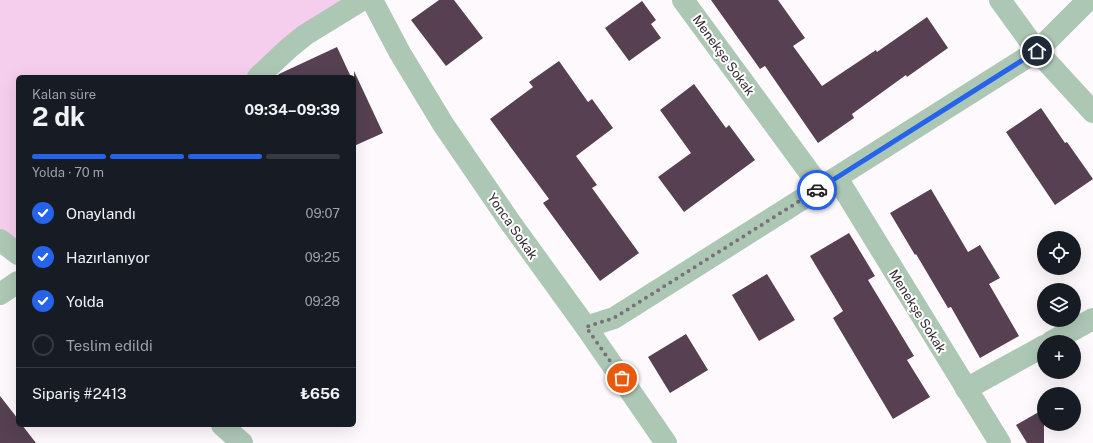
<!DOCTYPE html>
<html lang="tr">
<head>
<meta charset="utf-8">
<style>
  :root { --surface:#171b24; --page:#20242c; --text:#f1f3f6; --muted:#9ea1a6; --line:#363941; --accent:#2563eb }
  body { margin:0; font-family:"Public Sans",sans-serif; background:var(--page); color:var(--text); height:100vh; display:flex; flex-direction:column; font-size:15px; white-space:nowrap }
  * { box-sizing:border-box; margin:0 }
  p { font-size:13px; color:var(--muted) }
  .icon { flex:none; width:22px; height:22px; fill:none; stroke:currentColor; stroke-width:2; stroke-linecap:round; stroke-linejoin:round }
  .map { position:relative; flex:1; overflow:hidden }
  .sheet { position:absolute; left:16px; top:75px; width:340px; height:352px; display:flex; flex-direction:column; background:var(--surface); border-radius:6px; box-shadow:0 4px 16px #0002 }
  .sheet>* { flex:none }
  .buttons { position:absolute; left:1037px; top:231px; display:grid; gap:8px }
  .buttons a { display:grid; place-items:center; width:44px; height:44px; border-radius:50%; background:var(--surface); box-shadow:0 4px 16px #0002; font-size:20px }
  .pin { position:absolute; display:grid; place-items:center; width:34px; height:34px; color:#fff; margin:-17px; border:2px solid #fff; border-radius:50%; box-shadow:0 1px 4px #0007 }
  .courier { position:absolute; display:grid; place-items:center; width:40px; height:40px; margin:-20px; border:3px solid #2563eb; border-radius:50%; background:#fff; color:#222; box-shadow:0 1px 5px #0007 }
  .overview em { font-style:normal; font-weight:700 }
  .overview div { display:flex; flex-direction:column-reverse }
  .overview { display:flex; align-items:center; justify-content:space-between; height:68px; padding:0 16px }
  h1 { font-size:26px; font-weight:700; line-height:30px }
  .bar { display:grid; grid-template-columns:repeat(4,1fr); gap:6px 4px; align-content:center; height:48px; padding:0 16px }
  .bar i { height:5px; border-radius:3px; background:var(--line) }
  .bar .selected { background:var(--accent) }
  .bar p { grid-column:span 4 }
  .line { display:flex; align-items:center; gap:10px; padding:0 16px; border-top:1px solid var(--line) }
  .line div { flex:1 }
  ol { padding:0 16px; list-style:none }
  li { display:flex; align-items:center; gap:12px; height:44px }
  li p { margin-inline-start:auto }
  li .icon { padding:4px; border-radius:50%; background:var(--accent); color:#fff; stroke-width:4 }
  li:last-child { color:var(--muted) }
  li i { width:22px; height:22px; border:2px solid var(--line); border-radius:50% }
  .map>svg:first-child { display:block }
  .green { fill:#f4ceec }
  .building { fill:#564052 }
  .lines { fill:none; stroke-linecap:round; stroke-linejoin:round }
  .minor { stroke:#adc7b5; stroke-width:22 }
  .done { stroke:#7a7278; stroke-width:4; stroke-dasharray:0 7.2 }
  .route { stroke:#2563eb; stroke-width:5 }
  .labels { text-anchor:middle; stroke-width:4; stroke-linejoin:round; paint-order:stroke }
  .street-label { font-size:13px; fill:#332931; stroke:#fff }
</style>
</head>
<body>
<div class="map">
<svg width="1093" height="443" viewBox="0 0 1093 443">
  <rect width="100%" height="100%" fill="#fef9fd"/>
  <path class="green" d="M0,0h362l-104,77h-240v177l-18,-14z"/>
  <g class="building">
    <path d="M439,0h15l29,38 -37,28 -35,-46z"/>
    <path d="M711,0h67l27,38 -12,8 29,40 54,-36 1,2 50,-35 21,31 -41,29 -1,-2 -54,39 2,4 -36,25 -53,-77 -5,3z"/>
    <path d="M642,1l14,19 -5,4 10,14 -32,23 -24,-33z"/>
    <path d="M337,47l14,30h-75l3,-3z"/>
    <path d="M559,61l29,41 4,-3 21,29 -37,28 21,29 -5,3 47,65 -39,28 -57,-78 6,-4 -59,-80 43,-32 -4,-5z"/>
    <path d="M354,71l29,62 -29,13z"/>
    <path d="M694,84l32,44 3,-3 26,35 -71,52 -26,-35 33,-24 -31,-43z"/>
    <path d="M1041,108l24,35 2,-1 26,37 -38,26 -49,-73z"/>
    <path d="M931,189l37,63 12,-7 20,33 -11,6 30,52 -39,22 -29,-51 -3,1 -32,-54 -1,1 -25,-42z"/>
    <path d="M849,233l26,43 -7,4 46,76 -7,4 23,37 -37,22 -60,-101 10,-7 -33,-55z"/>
    <path d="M767,274l28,46 -36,21 -27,-46z"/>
    <path d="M686,334l22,36 -38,23 -22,-36z"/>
    <path d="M0,396l18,23v6h4l14,18h-36z"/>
    <path d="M1044,409v34h-17l-11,-18z"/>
  </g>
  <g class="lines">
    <g class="minor">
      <path d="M372,0l28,53 43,71 67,98 76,105 80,116"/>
      <path d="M683,0l138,188"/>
      <path d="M1000,0l37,51 56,61"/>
      <path d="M258,77l31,-29 16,-13 57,-35"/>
      <path d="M837,178l163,265"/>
      <path d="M0,240l18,14"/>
      <path d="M0,294l18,-12"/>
      <path d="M586,327l28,-9 423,-267 51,-51"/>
      <path d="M1051,342l42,-23"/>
      <path d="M966,389l78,-43"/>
      <path d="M222,425l20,18"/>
    </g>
  </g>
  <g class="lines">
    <path class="done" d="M622,378l-36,-51 28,-9 203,-128"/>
    <path class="route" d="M817,190l220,-139"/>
  </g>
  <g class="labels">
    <g class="street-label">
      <text transform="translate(724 55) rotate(54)" y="5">Menekşe Sokak</text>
      <text transform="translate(513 226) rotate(55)" y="5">Yonca Sokak</text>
      <text transform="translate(918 311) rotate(58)" y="5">Menekşe Sokak</text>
    </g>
  </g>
</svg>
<div class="buttons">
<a><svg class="icon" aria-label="locate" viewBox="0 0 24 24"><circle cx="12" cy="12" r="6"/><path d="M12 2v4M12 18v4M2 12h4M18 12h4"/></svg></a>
<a><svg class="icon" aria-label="layers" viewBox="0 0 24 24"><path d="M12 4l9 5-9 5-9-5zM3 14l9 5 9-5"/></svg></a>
<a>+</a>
<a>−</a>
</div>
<div class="pin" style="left:622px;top:378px;background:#ea580c"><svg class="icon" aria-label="bag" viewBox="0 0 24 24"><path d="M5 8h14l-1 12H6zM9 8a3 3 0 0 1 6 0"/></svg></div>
<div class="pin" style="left:1037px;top:51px;background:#1f2937"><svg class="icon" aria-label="home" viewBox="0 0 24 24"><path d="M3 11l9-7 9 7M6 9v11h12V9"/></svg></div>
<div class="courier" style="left:817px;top:190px"><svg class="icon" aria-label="car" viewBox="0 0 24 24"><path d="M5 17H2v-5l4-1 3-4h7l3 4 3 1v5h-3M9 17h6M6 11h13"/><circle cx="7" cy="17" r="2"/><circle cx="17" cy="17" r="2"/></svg></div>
<section class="sheet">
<div class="overview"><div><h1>2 dk</h1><p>Kalan süre</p></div><em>09:34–09:39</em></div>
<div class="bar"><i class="selected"></i><i class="selected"></i><i class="selected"></i><i></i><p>Yolda · 70 m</p></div>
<ol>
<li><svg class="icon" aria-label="check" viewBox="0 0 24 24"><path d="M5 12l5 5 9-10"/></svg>Onaylandı<p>09:07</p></li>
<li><svg class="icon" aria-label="check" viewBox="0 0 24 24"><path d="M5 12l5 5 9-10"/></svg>Hazırlanıyor<p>09:25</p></li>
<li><svg class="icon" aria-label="check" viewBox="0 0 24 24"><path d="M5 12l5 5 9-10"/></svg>Yolda<p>09:28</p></li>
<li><i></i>Teslim edildi</li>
</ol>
<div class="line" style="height:52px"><div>Sipariş #2413</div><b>₺656</b></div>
</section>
</div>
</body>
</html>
